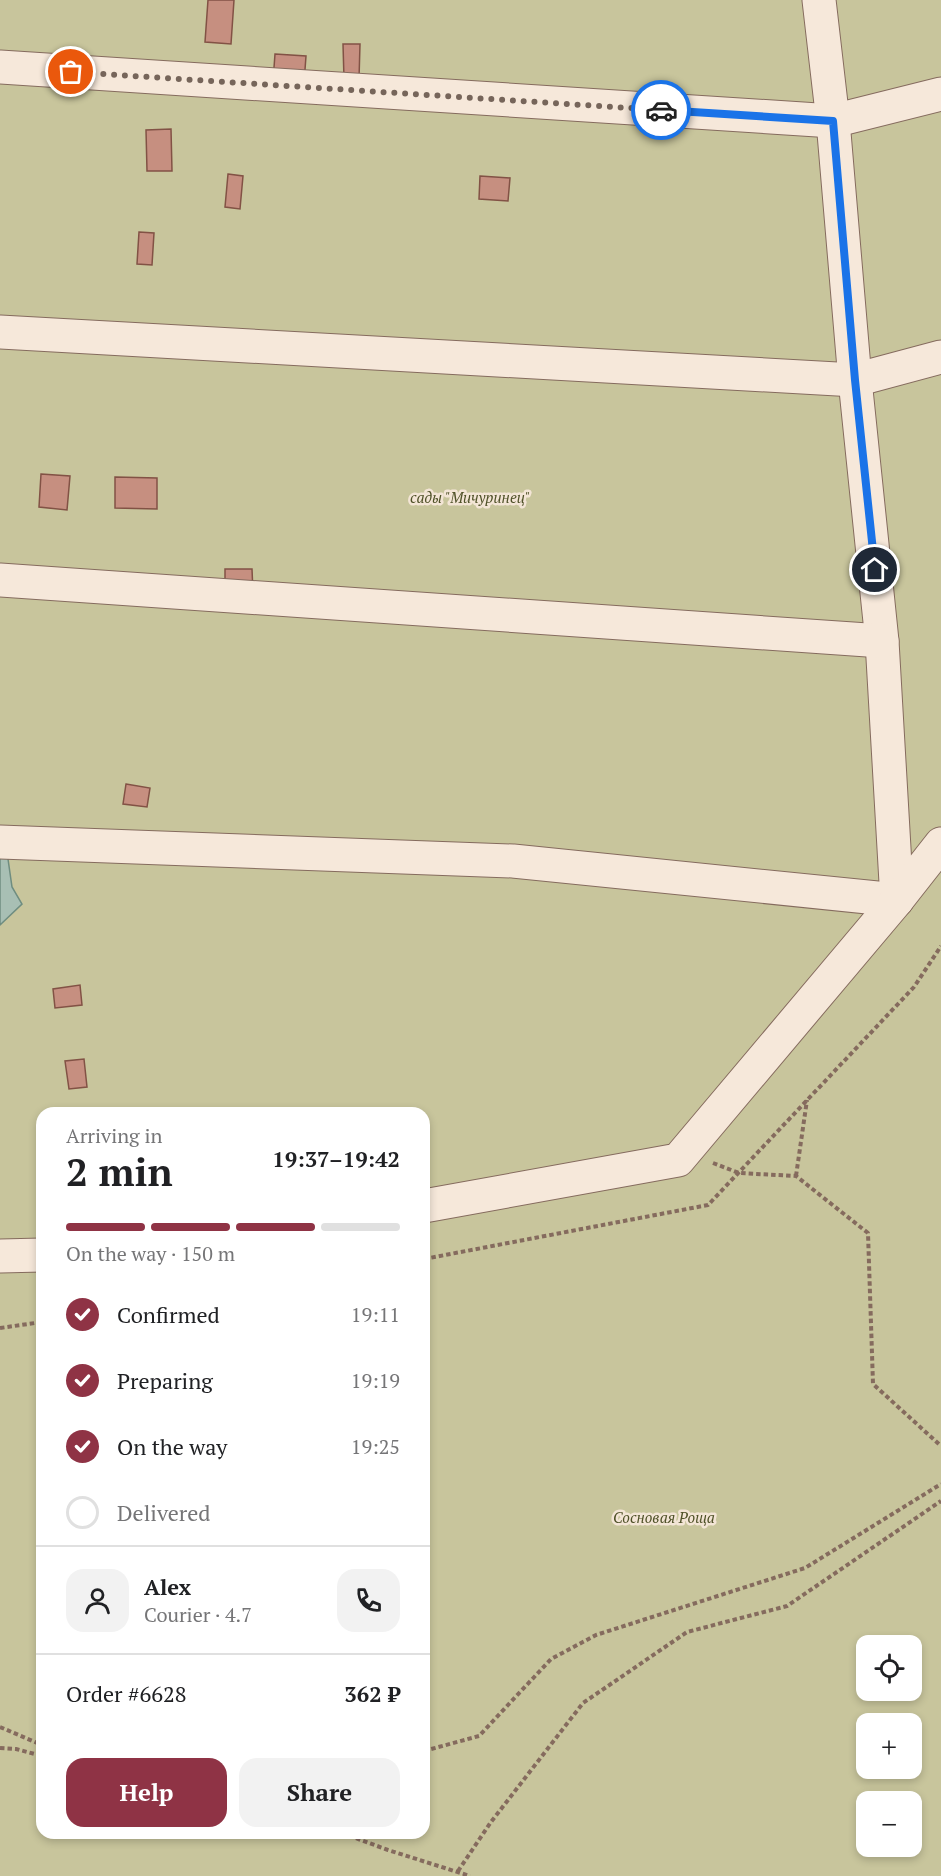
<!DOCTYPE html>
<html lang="en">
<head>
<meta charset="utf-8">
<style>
  :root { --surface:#fff; --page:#f2f2f2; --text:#202124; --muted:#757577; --line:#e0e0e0; --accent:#8f3345 }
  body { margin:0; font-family:"PT Serif",serif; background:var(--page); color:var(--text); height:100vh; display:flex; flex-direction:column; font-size:22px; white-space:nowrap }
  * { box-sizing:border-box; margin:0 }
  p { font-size:20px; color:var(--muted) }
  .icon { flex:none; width:33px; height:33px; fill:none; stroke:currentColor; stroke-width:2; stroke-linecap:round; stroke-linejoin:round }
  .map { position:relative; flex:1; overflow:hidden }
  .sheet { position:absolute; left:36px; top:1107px; width:394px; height:732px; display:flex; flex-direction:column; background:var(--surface); border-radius:18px; box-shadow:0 3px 9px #0003 }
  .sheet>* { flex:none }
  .controls { position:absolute; left:856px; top:1635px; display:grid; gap:12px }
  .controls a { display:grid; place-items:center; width:66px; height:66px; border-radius:12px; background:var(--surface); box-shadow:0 3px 9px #0003; font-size:30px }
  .pin { position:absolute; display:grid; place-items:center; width:51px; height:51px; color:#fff; margin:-26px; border:3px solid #fff; border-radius:50%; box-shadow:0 2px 6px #0007 }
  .courier { position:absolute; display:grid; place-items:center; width:60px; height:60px; margin:-30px; border:4px solid #1a73e8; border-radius:50%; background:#fff; color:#222; box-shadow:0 2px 8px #0007 }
  .head em { font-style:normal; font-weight:700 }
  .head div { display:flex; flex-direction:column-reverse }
  .head { display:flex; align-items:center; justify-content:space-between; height:102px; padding:0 30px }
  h1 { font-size:39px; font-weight:700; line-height:45px }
  .bar { display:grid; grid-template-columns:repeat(4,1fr); gap:9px 6px; align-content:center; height:72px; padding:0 30px }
  .bar i { height:8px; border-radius:4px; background:var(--line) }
  .bar .on { background:var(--accent) }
  .bar p { grid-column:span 4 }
  .line { display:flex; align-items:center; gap:15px; padding:0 30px; border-top:2px solid var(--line) }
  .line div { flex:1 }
  .round { display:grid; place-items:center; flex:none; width:63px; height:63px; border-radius:18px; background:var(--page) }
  ol { padding:0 30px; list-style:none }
  li { display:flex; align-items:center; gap:18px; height:66px }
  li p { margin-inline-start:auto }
  li .icon { padding:6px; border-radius:50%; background:var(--accent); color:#fff; stroke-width:4 }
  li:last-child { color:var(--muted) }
  li i { width:33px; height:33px; border:3px solid var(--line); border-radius:50% }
  .cta { display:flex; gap:12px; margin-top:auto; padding:12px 30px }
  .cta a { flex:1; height:69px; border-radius:18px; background:var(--accent); color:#fff; font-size:24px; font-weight:700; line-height:69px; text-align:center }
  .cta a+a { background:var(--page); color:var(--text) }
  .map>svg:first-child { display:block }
  .green { fill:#c8c59c; fill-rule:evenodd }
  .water { fill:#a8bfb4; stroke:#6f8d80; stroke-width:1.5 }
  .building { fill:#c68f80; stroke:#825245; stroke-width:1.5 }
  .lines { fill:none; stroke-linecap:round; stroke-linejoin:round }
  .minor-casing { stroke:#856b5e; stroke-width:35 }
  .path { stroke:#856b5e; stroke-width:4; stroke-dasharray:4.5 3; stroke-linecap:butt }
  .minor { stroke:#f6e8da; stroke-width:33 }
  .done { stroke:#76655a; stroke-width:6; stroke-dasharray:0 10.8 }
  .route { stroke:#1a73e8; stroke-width:8 }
  .labels { text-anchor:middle; stroke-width:5; stroke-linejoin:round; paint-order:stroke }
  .park-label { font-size:15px; font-style:italic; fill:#4f5128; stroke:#f3e5d6 }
</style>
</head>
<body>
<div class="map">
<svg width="941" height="1876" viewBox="0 0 941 1876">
  <rect width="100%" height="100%" fill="#ebd9c7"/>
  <path class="green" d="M0,0h941v1876h-941zM42,1113h382v720h-382zM867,1646h45v44h-45zM867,1724h45v44h-45zM867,1802h45v44h-45z"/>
  <path class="water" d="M0,849l7,3 5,35 10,17 -22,21z"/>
  <g class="building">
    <path d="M208,0h26l-3,44 -26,-2z"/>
    <path d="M343,44h17l-1,35h-15z"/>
    <path d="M275,54l31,2 -2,27 -31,-2z"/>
    <path d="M171,129l1,42h-25l-1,-41z"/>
    <path d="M228,174l15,2 -3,33 -15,-2z"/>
    <path d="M480,176l30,2 -2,23 -29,-2z"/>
    <path d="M139,232l15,1 -2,32 -15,-1z"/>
    <path d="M41,474l29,2 -3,34 -28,-3z"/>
    <path d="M115,477l42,1v31l-42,-1z"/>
    <path d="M225,569h27l1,24h-28z"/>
    <path d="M126,784l24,4 -3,19 -24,-3z"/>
    <path d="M80,985l2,20 -27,3 -2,-19z"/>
    <path d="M84,1059l3,28 -18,2 -4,-28z"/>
  </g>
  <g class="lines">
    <defs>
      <g id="minor">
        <path d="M819,0l14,121 22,259 27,261 15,259"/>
        <path d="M0,67l833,54 108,-27"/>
        <path d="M0,332l855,48 86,-23"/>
        <path d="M0,580l882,61"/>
        <path d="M0,842l513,19 384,39"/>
        <path d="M424,1206l254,-46 219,-260 44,-56"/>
        <path d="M0,1256l42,-1"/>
      </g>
    </defs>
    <use href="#minor" class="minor-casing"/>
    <g class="path">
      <path d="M713,1163l26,10 57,3 72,57 5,151 68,62"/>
      <path d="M796,1176l11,-76"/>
      <path d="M424,1259l284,-54 206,-218 27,-41"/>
      <path d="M0,1328l42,-6"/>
      <path d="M0,1727l42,18"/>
      <path d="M0,1748l16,1 26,7"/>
      <path d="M424,1751l55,-15 72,-77 45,-24 209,-67 136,-84"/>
      <path d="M342,1833l46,17 82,26"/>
      <path d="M458,1871l33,-49 92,-119 104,-71 100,-26 154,-105"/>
    </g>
    <use href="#minor" class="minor"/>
  </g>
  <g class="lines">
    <path class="done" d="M71,72l590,38"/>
    <path class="route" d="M661,110l172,11 22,259 20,190"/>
  </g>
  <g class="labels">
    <g class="park-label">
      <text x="470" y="503">сады "Мичуринец"</text>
      <text x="664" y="1523">Сосновая Роща</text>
    </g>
  </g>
</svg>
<div class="controls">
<a><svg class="icon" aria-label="locate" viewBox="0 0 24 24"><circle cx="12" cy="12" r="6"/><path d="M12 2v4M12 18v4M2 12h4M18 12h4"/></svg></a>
<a>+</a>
<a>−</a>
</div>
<div class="pin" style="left:71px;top:72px;background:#ea580c"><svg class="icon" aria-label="bag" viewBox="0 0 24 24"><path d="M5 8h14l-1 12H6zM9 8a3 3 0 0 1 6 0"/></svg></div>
<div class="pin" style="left:875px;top:570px;background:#1f2937"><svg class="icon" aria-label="home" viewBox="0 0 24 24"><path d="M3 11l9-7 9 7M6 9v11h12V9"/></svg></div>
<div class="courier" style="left:661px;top:110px"><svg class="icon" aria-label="car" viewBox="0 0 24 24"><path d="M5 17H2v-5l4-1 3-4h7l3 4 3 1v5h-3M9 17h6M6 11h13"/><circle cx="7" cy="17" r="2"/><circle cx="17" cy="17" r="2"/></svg></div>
<section class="sheet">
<div class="head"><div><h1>2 min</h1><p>Arriving in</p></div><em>19:37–19:42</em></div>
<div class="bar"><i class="on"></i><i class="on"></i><i class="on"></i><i></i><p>On the way · 150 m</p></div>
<ol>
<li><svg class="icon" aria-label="check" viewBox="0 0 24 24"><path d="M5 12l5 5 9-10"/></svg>Confirmed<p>19:11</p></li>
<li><svg class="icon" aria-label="check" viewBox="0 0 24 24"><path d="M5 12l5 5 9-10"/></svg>Preparing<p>19:19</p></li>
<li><svg class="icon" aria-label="check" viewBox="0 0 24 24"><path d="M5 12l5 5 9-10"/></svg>On the way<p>19:25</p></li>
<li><i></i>Delivered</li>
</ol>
<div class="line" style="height:108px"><a class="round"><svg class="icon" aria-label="person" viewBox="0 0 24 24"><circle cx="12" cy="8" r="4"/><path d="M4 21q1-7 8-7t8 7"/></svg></a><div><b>Alex</b><p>Courier · 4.7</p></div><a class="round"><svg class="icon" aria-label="phone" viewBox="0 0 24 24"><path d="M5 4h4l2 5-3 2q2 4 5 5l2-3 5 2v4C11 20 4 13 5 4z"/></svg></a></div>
<div class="line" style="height:78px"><div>Order #6628</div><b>362 ₽</b></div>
<div class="cta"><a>Help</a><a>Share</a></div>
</section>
</div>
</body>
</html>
